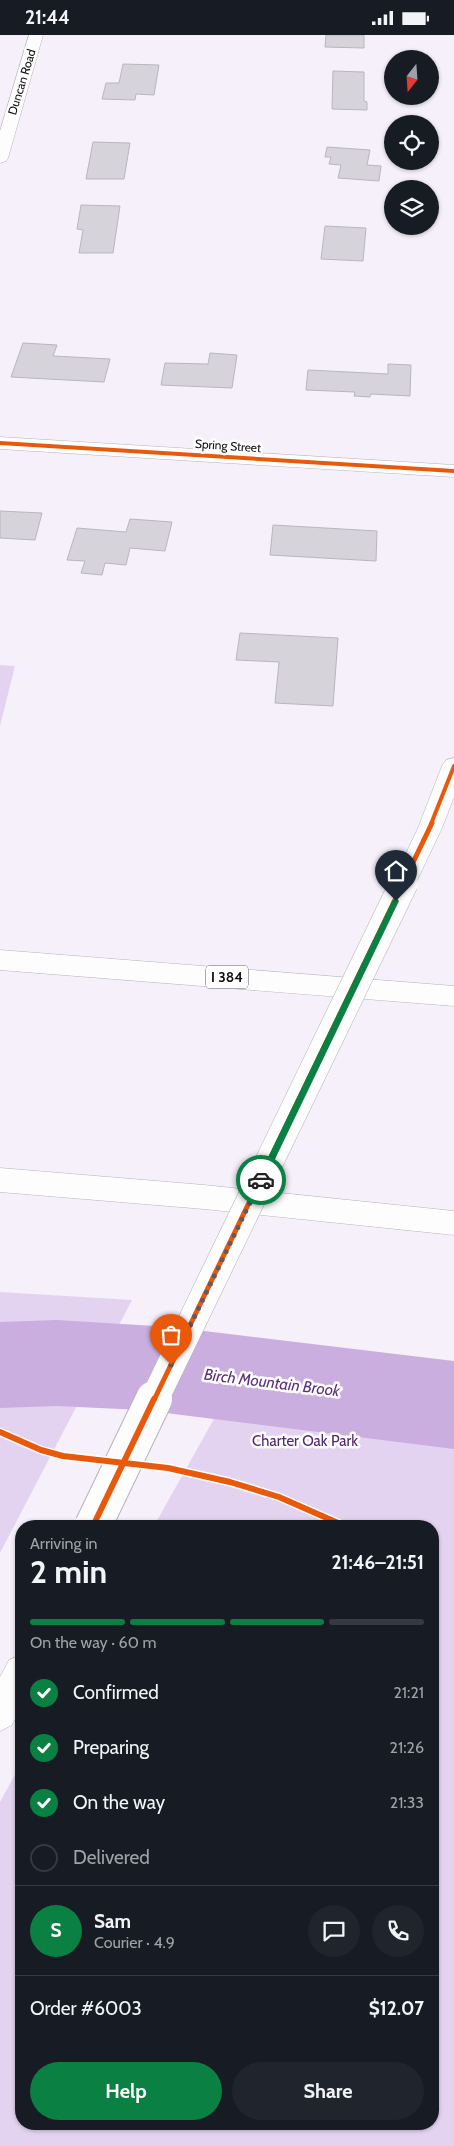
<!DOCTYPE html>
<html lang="en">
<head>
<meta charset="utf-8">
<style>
  :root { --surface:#171b24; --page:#20242c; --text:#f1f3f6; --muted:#9ea1a6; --line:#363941; --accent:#0b8043 }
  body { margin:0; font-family:Cabin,sans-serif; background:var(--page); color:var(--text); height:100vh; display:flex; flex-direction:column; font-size:19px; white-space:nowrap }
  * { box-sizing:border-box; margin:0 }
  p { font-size:16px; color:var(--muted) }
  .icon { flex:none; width:28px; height:28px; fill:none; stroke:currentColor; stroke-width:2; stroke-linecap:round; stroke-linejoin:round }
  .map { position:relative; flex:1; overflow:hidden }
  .details { position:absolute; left:15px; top:1485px; width:424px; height:610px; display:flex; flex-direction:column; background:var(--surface); border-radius:20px; box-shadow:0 1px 4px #0004 }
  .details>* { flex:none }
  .needle { width:32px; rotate:197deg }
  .buttons { position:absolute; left:384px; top:15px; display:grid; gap:10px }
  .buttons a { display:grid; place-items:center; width:55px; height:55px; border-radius:50%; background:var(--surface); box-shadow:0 1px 4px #0004; font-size:25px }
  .pin { position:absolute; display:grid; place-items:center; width:42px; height:42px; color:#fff; margin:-51px -21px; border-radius:50% 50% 50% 0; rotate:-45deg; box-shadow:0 0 5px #0007 }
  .pin .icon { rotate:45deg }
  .courier { position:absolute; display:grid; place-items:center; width:50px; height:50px; margin:-25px; border:4px solid #0b8043; border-radius:50%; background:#fff; color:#222; box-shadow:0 1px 6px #0007 }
  .headline em { font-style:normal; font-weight:700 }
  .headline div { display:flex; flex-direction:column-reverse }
  .headline { display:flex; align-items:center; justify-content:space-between; height:85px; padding:0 15px }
  h1 { font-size:32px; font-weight:700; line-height:38px }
  .bar { display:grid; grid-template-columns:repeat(4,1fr); gap:8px 5px; align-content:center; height:60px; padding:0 15px }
  .bar i { height:6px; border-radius:4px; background:var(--line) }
  .bar .active { background:var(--accent) }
  .bar p { grid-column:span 4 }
  .line { display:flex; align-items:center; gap:12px; padding:0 15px; border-top:1px solid var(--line) }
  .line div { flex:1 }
  .round { display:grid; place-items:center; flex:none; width:52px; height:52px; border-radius:26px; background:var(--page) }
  ol { padding:0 15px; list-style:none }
  li { display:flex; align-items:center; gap:15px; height:55px }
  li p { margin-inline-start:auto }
  li .icon { padding:5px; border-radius:50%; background:var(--accent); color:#fff; stroke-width:4 }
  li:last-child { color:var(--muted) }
  li i { width:28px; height:28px; border:2px solid var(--line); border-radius:50% }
  .primary-button { display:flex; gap:10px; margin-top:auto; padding:10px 15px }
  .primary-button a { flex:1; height:58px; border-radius:30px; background:var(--accent); color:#fff; font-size:20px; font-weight:700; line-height:58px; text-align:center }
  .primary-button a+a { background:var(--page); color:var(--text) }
  .status { display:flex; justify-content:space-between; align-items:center; height:35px; padding:0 25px; background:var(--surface); direction:ltr }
  .status svg { height:14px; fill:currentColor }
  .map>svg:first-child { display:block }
  .green { fill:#e3d3f0 }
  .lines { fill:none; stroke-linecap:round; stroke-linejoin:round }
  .river { fill:#caaedf; fill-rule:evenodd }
  .building { fill:#d7d3db; stroke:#bab6be }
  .minor-casing { stroke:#b6b3ba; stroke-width:1 }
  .tertiary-casing { stroke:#b6b3ba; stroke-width:1 }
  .motorway-casing { stroke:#b6b3ba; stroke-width:1 }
  .minor { fill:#fefdfe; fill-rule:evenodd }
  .tertiary { fill:#fefdfe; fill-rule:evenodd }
  .motorway { fill:#fefdfe; fill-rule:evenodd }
  .minor-bridge-far1-casing { stroke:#b6b3ba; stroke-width:29; stroke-linecap:butt }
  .minor-bridge-casing { stroke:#b6b3ba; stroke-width:38; stroke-linecap:butt }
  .minor-bridge-far1 { stroke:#fefdfe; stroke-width:28 }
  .minor-bridge { stroke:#fefdfe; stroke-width:36 }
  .cycleway-far2-casing { stroke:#fff; stroke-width:6 }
  .cycleway-far1-casing { stroke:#fff; stroke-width:8 }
  .cycleway-casing { stroke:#fff; stroke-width:9 }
  .cycleway-far2 { stroke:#e8590c; stroke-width:4 }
  .cycleway-far1 { stroke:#e8590c; stroke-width:5 }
  .cycleway { stroke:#e8590c; stroke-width:6 }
  .route { fill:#0b8043 }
  .done { stroke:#605c63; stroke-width:5; stroke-dasharray:0 9 }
  .labels { text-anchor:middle; stroke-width:5; stroke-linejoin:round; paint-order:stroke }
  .far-street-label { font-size:12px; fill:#0f0c11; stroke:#fff }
  .shield { fill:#fff; stroke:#575558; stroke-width:1 }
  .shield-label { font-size:14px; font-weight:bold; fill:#0f0c11 }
  .park-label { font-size:15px; fill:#542572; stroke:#fff }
  .water-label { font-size:16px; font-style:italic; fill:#5e2f7c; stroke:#fff }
</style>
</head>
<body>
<div class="status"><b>21:44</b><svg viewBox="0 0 49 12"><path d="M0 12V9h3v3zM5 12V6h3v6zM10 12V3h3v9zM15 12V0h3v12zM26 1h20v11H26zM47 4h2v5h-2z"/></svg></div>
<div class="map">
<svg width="454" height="2111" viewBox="0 0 454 2111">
  <rect width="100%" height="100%" fill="#f5f0fa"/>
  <g class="green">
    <path d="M0,630l15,1 -15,60z"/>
    <path d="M0,1257l132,8 -132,253z"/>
    <path d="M252,1316l202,17v778h-454v-344l21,-38v360h411v-598h-278z"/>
  </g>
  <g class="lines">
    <path class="river" d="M57,1285l114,7 283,34v88l-312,-39 -85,-4 -57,2v-86z"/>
  </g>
  <g class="building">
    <path d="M326,0h38v13l-39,-1z"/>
    <path d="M123,29l36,1 -5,30 -18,-1 -1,6 -33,-1 4,-16h13z"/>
    <path d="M333,36l31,1v29l3,1v8l-35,-1z"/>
    <path d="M93,107l37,1 -6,36h-38z"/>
    <path d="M327,112l43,3 -3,15 14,1 -2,15 -41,-3 3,-13 -12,-1 2,-7h-6z"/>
    <path d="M81,170l39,1 -7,47h-34l4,-23 -6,-1z"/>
    <path d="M325,191l41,2 -3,33 -42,-2z"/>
    <path d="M23,308l34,2 -4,11 57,3 -6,23 -93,-5z"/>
    <path d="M210,318l27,2 -5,33 -71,-3 4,-22 43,1z"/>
    <path d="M388,329l23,1 -1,31 -39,-2 -1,3 -16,-1 1,-4 -49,-2 2,-20 80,4z"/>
    <path d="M0,476l42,2 -7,27 -35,-2z"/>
    <path d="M130,484l42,3 -7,29 -35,-3 -4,17 -21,-2 -3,12 -21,-2 4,-12 -18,-1 10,-32 49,4z"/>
    <path d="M273,490l104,6 -1,30 -106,-6z"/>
    <path d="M240,598l98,5 -5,68 -58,-3 4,-41 -43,-2z"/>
  </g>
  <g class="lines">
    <defs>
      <g id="minor">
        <path d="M29,0h14l-35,123 -2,3 -6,2v-32z"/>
        <path d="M454,723v39l-12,31 -29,61 -9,3 -9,-3 -3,-6 26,-55 24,-62 4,-6z"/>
        <path d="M21,1620v53l-9,17 -12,6v-54l9,-17z"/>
      </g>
      <path id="tertiary" d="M0,402l454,28v12l-454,-28z"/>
      <g id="motorway">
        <path d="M0,915l454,36v20l-454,-36z"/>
        <path d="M0,1133l204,17 250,26v24l-250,-26 -204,-17z"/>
      </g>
    </defs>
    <use href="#minor" class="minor-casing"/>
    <use href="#tertiary" class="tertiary-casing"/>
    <use href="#motorway" class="motorway-casing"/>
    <use href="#minor" class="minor"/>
    <use href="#tertiary" class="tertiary"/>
    <use href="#motorway" class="motorway"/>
    <defs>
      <path id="minor-bridge-far1" d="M154,1365l250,-517"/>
      <path id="minor-bridge" d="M93,1491l61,-127"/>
    </defs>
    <use href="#minor-bridge-far1" class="minor-bridge-far1-casing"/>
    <use href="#minor-bridge" class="minor-bridge-casing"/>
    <use href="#minor-bridge-far1" class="minor-bridge-far1"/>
    <use href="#minor-bridge" class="minor-bridge"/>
    <defs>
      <g id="cycleway-far2">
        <path d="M0,408l454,28"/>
        <path d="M431,789l23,-58"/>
      </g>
      <path id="cycleway-far1" d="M154,1365l278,-577"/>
      <g id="cycleway">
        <path d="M0,1397l41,18 22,6 105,12 62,14 49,15 66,29"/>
        <path d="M93,1491l61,-127"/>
      </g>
    </defs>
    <use href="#cycleway-far2" class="cycleway-far2-casing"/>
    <use href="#cycleway-far1" class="cycleway-far1-casing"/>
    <use href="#cycleway" class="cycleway-casing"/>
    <use href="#cycleway-far2" class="cycleway-far2"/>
    <use href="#cycleway-far1" class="cycleway-far1"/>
    <use href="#cycleway" class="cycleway"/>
  </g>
  <path class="route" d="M396,863l3,3 -134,279 -1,2h-6l-1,-2 135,-279z"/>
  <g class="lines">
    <path class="done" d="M171,1330l90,-185"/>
  </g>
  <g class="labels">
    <g class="far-street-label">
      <text transform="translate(22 47) rotate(-73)" y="4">Duncan Road</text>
      <text transform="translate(228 411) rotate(4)" y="4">Spring Street</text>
    </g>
    <rect class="shield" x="206" y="930.5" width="42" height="23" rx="4"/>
    <g class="shield-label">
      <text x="227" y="947">I 384</text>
    </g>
    <g class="park-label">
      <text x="305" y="1411">Charter Oak Park</text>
    </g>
    <g class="water-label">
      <text transform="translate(272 1347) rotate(7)" y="6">Birch Mountain Brook</text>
    </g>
  </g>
</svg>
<div class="buttons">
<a><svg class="needle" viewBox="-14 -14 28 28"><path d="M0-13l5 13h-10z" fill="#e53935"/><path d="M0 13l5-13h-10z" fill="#9ea1a6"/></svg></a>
<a><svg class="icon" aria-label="locate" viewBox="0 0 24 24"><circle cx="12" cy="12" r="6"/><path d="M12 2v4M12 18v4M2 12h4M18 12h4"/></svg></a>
<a><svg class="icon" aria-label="layers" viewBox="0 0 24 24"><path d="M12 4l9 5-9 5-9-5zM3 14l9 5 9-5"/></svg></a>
</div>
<div class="pin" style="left:171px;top:1330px;background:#ea580c"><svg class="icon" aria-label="bag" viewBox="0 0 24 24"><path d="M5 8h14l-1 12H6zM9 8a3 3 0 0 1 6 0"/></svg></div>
<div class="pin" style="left:396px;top:866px;background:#1f2937"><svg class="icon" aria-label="home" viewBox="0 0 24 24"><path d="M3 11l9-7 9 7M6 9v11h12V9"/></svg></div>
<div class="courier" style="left:261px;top:1145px"><svg class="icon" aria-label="car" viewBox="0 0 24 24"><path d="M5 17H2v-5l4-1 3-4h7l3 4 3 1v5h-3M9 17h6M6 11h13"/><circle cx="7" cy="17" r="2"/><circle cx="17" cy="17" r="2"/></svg></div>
<section class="details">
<div class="headline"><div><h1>2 min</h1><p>Arriving in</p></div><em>21:46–21:51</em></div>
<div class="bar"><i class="active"></i><i class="active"></i><i class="active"></i><i></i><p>On the way · 60 m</p></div>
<ol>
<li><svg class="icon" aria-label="check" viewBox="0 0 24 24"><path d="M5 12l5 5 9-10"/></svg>Confirmed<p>21:21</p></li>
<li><svg class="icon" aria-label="check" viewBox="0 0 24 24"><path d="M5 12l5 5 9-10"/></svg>Preparing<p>21:26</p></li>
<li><svg class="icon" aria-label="check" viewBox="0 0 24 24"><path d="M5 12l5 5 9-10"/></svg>On the way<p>21:33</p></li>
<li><i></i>Delivered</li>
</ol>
<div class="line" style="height:90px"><b class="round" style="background:var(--accent);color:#fff">S</b><div><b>Sam</b><p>Courier · 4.9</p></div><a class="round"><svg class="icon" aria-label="chat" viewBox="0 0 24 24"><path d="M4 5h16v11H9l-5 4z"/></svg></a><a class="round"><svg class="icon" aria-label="phone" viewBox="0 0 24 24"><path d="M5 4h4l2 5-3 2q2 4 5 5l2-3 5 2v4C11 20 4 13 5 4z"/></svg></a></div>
<div class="line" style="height:65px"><div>Order #6003</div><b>$12.07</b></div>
<div class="primary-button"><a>Help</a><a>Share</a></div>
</section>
</div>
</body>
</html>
